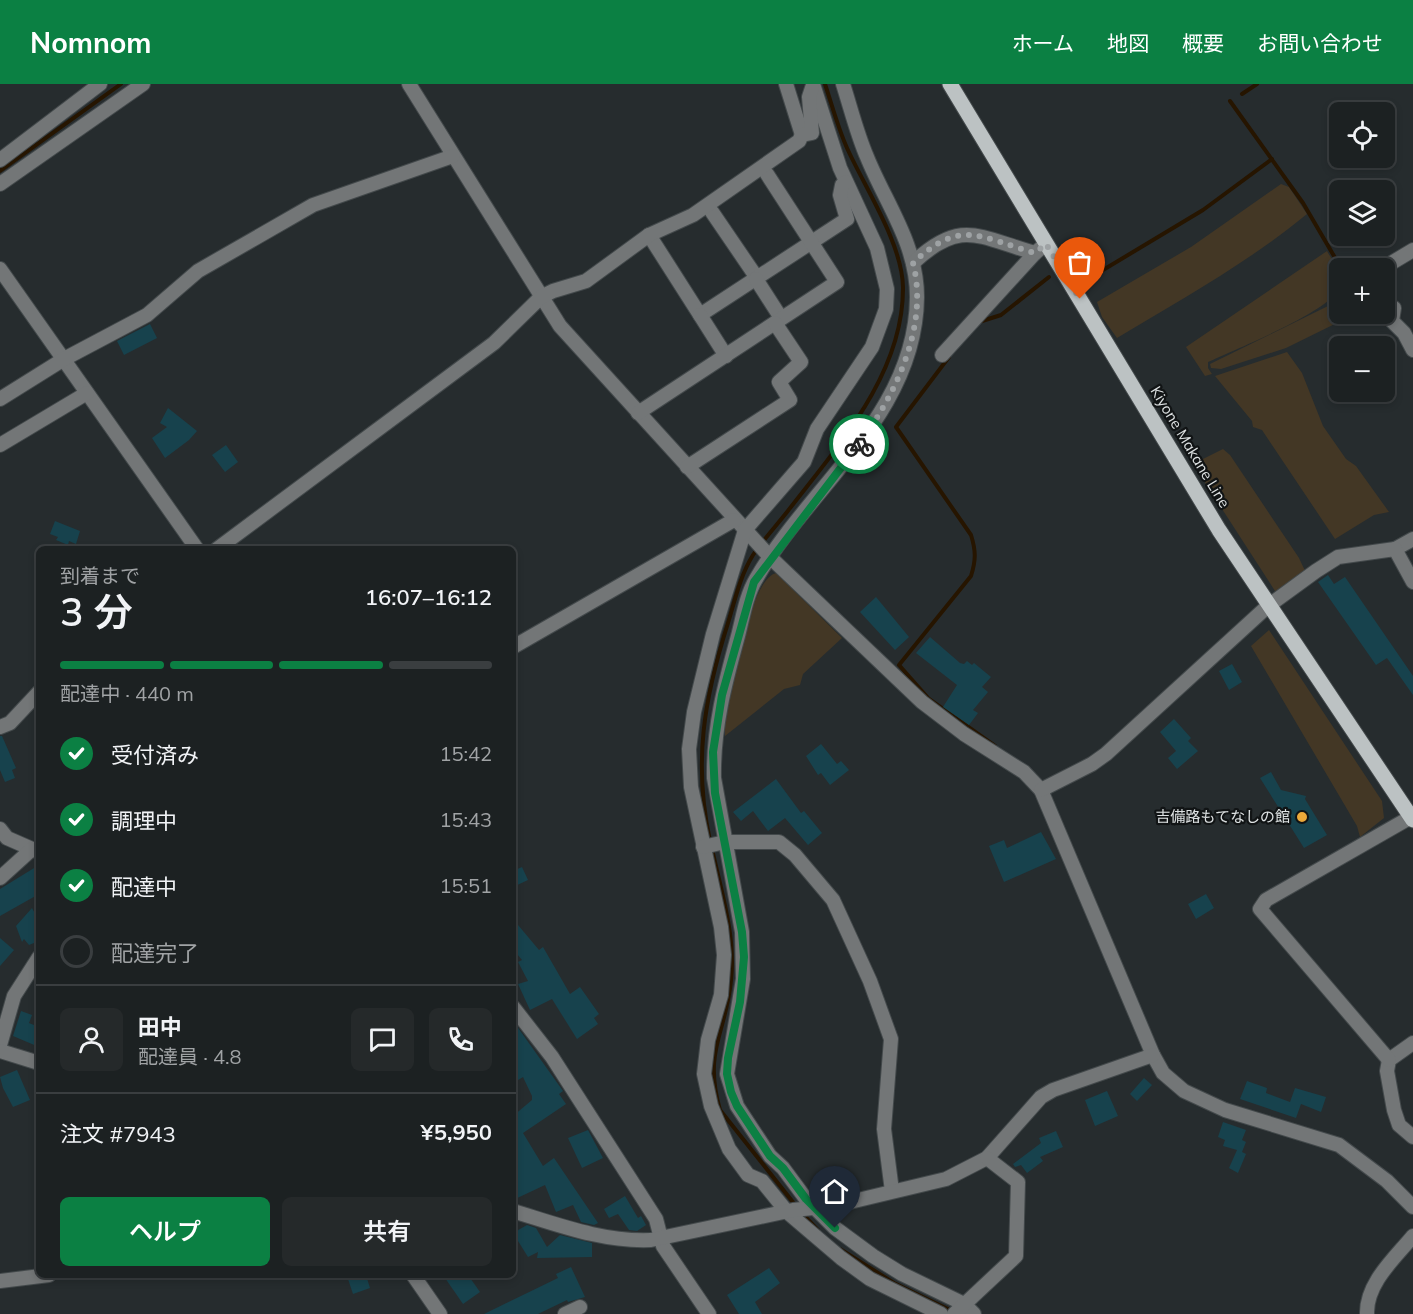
<!DOCTYPE html>
<html lang="ja">
<head>
<meta charset="utf-8">
<style>
  :root { --surface:#1c2122; --page:#25292a; --text:#f1f3f6; --muted:#a0a3a5; --line:#3a3e40; --accent:#0b8043 }
  body { margin:0; font-family:Mulish,"Noto Sans JP",sans-serif; background:var(--page); color:var(--text); height:100vh; display:flex; flex-direction:column; font-size:22px; white-space:nowrap }
  * { box-sizing:border-box; margin:0 }
  p { font-size:20px; color:var(--muted) }
  .icon { flex:none; width:33px; height:33px; fill:none; stroke:currentColor; stroke-width:2; stroke-linecap:round; stroke-linejoin:round }
  .map { position:relative; flex:1; overflow:hidden }
  .panel { position:absolute; left:36px; top:462px; width:480px; height:732px; display:flex; flex-direction:column; background:var(--surface); border-radius:9px; box-shadow:0 3px 9px #0003,0 0 0 2px var(--line) }
  .panel>* { flex:none }
  .fabs { position:absolute; left:1329px; top:18px; display:grid; gap:12px }
  .fabs a { display:grid; place-items:center; width:66px; height:66px; border-radius:9px; background:var(--surface); box-shadow:0 3px 9px #0003,0 0 0 2px var(--line); font-size:30px }
  .pin { position:absolute; display:grid; place-items:center; width:51px; height:51px; color:#fff; margin:-62px -26px; border-radius:50% 50% 50% 0; rotate:-45deg; box-shadow:0 0 6px #0007 }
  .pin .icon { rotate:45deg }
  .courier { position:absolute; display:grid; place-items:center; width:60px; height:60px; margin:-30px; border:4px solid #0b8043; border-radius:50%; background:#fff; color:#222; box-shadow:0 2px 8px #0007 }
  .overview em { font-style:normal; font-weight:600 }
  .overview div { display:flex; flex-direction:column-reverse }
  .overview { display:flex; align-items:center; justify-content:space-between; height:102px; padding:0 24px }
  h1 { font-size:39px; font-weight:600; line-height:45px }
  .bar { display:grid; grid-template-columns:repeat(4,1fr); gap:9px 6px; align-content:center; height:72px; padding:0 24px }
  .bar i { height:8px; border-radius:4px; background:var(--line) }
  .bar .current { background:var(--accent) }
  .bar p { grid-column:span 4 }
  .line { display:flex; align-items:center; gap:15px; padding:0 24px; border-top:2px solid var(--line) }
  .line div { flex:1 }
  .round { display:grid; place-items:center; flex:none; width:63px; height:63px; border-radius:9px; background:var(--page) }
  ol { padding:0 24px; list-style:none }
  li { display:flex; align-items:center; gap:18px; height:66px }
  li p { margin-inline-start:auto }
  li .icon { padding:6px; border-radius:50%; background:var(--accent); color:#fff; stroke-width:4 }
  li:last-child { color:var(--muted) }
  li i { width:33px; height:33px; border:3px solid var(--line); border-radius:50% }
  .primary-button { display:flex; gap:12px; margin-top:auto; padding:12px 24px }
  .primary-button a { flex:1; height:69px; border-radius:9px; background:var(--accent); color:#fff; font-size:24px; font-weight:600; line-height:69px; text-align:center }
  .primary-button a+a { background:var(--page); color:var(--text) }
  header { display:flex; align-items:center; gap:36px; box-sizing:border-box; height:84px; padding:0 30px; background:var(--accent); color:#fff }
  header strong { font-size:28px }
  nav { display:flex; gap:33px; margin-inline-start:auto; font-size:21px }
  .map>svg:first-child { display:block }
  .green { fill:#433725 }
  .lines { fill:none; stroke-linecap:round; stroke-linejoin:round }
  .stream { stroke:#261500; stroke-width:4 }
  .building { fill:#17424d }
  .minor-casing { stroke:#43494b; stroke-width:16 }
  .major-casing { stroke:#43494b; stroke-width:17 }
  .minor { stroke:#737677; stroke-width:14 }
  .major { stroke:#bcc2c3; stroke-width:15 }
  .done { stroke:#9ea2a4; stroke-width:6; stroke-dasharray:0 10.8 }
  .route { stroke:#0b8043; stroke-width:8 }
  .poi-dot { fill:#eca93a; stroke:#111415; stroke-width:2 }
  .labels { text-anchor:middle; stroke-width:4.5; stroke-linejoin:round; paint-order:stroke }
  .street-label { font-size:15px; fill:#dee2e3; stroke:#111415 }
  .poi-label { font-size:15px; fill:#dee2e3; stroke:#111415; text-anchor:end }
</style>
</head>
<body>
<header>
<strong>Nomnom</strong>
<nav><a>ホーム</a><a>地図</a><a>概要</a><a>お問い合わせ</a></nav>
</header>
<div class="map">
<svg width="1413" height="1230" viewBox="0 0 1413 1230">
  <rect width="100%" height="100%" fill="#262c2e"/>
  <g class="green">
    <path d="M1281,100l8,3 18,27c-58,48 -125,85 -190,124l-15,-21 -5,-15 94,-55z"/>
    <path d="M1327,167c6,11 18,25 11,39 -12,23 -102,59 -130,72v6l4,6 -7,2 -19,-29z"/>
    <path d="M1339,207l1,23h15l-69,34 -65,21 -10,-1 -1,-4 118,-58z"/>
    <path d="M1287,268l15,21 21,53 23,33 10,7 33,46 -15,3 -39,24 -73,-109 -9,-3 -1,-6 -37,-45z"/>
    <path d="M1223,365l7,6 69,103 7,15 -29,21 -84,-130z"/>
    <path d="M776,489l66,65 -39,36 -3,11 -16,4 -59,47v-14c6,-29 24,-142 51,-149z"/>
    <path d="M1269,546l113,171 2,17 -24,19 -3,-11 -106,-180z"/>
  </g>
  <g class="lines">
    <g class="stream">
      <path d="M1242,10l15,-10"/>
      <path d="M1230,17l73,102 38,65"/>
      <path d="M0,87l121,-87"/>
      <path d="M1070,177l13,21 120,-72 69,-51"/>
      <path d="M979,238l22,-7 48,-38"/>
      <path d="M949,273l-53,70 75,108c5,16 5,25 0,41l-72,89 30,34 66,47"/>
      <path d="M710,757c-17,-79 -6,-142 18,-218 7,-23 12,-47 25,-68 10,-15 23,-29 34,-43 50,-65 117,-138 116,-225 -1,-44 -38,-99 -56,-139 -9,-20 -15,-43 -22,-64"/>
      <path d="M712,765c9,41 24,88 19,131 -5,54 -28,70 -11,130l76,96"/>
      <path d="M801,1128l17,18"/>
      <path d="M840,1165l54,34 60,29"/>
    </g>
  </g>
  <g class="building">
    <path d="M150,240l7,14 -33,17 -7,-14z"/>
    <path d="M168,324l29,23 -8,9 -24,18 -13,-20 15,-11 -7,-4z"/>
    <path d="M226,361l12,17 -13,10 -13,-17z"/>
    <path d="M55,437l25,10 -4,13 -7,-3 -1,4 -12,-5 2,-3 -8,-3z"/>
    <path d="M1328,491l6,9 11,-7 68,99v19l-26,-37 -11,7 -58,-83z"/>
    <path d="M876,513l33,40 -14,13 -35,-38z"/>
    <path d="M930,553l30,26 4,1 3,-3 5,4 2,-2 17,14 -9,10 6,5 -15,18 5,3 -9,12 -26,-18 14,-22 -41,-32z"/>
    <path d="M1232,580l10,18 -13,8 -10,-19z"/>
    <path d="M1174,635l17,19 -3,3 10,10 -21,18 -9,-11 8,-7 -16,-19z"/>
    <path d="M0,652h2l14,32 -4,2 3,8 -10,4 -5,-12z"/>
    <path d="M821,660l16,20 4,-3 8,9 -19,15 -9,-12 -3,2 -12,-19z"/>
    <path d="M1271,688l10,18 25,6 -1,3 22,36 -23,13 -44,-70z"/>
    <path d="M776,695l25,34 3,-2 18,22 -14,12 -23,-27 -17,13 -15,-20 -12,10 -8,-9z"/>
    <path d="M1041,748l15,27 -52,23 -15,-36 15,-6 3,8z"/>
    <path d="M39,781v29l-39,22v-27z"/>
    <path d="M522,783l6,13 -15,7v-16z"/>
    <path d="M1206,810l8,14 -18,11 -8,-15z"/>
    <path d="M32,824l7,13v20l-10,4 -5,-6 -2,3 -6,-16z"/>
    <path d="M513,835l26,31 4,-3 27,47 10,-7 19,27 -5,4 4,6 -21,15 -25,-40 -22,11 -12,-26 10,-3 -10,-19 4,-2 -9,-11z"/>
    <path d="M0,854l14,12 -14,16z"/>
    <path d="M21,927l11,4 -3,8 10,4v20l-26,-11z"/>
    <path d="M516,941l47,66 -4,3 7,10 -43,29 20,33 11,-8 44,65 -4,2 -13,-3 -8,-17 -17,7 -11,-27 -32,15v-84l19,-16v-4l-9,-19 -10,6v-56z"/>
    <path d="M17,986l13,30 -17,7 -10,-19 -3,-11z"/>
    <path d="M1144,994l8,7 -15,16 -7,-7z"/>
    <path d="M1247,997l20,7 -1,5 24,9 5,-14 31,9 -5,15 -20,-8 -5,14 -56,-19z"/>
    <path d="M1107,1007l11,25 -23,10 -10,-26z"/>
    <path d="M1223,1038l23,8 -4,10 4,2 -4,10 4,2 -8,19 -9,-5 8,-18 -14,-4 2,-6 -7,-3z"/>
    <path d="M588,1046l15,28 -21,10 -14,-30z"/>
    <path d="M1056,1047l7,16 -23,10 3,4 -16,12 -6,-8 -6,2 -2,-3 28,-21 -2,-5z"/>
    <path d="M625,1112l13,22 3,-2 5,9 -9,6 -8,-1 -11,-16 -9,4 -5,-9z"/>
    <path d="M527,1141l9,3 11,19 13,-12 32,8v14l-55,1 1,-6 -10,5 -15,-24z"/>
    <path d="M571,1183l14,30 -17,5 -1,-2 -29,14h-54l74,-36 -2,-4z"/>
    <path d="M769,1184l11,15 -25,19 7,12h-23l-12,-19z"/>
    <path d="M360,1191h6l4,13 -17,6 -5,-15z"/>
    <path d="M443,1191h25l12,17 -17,12z"/>
  </g>
  <g class="lines">
    <defs>
      <g id="minor">
        <path d="M409,0l151,242 211,232 151,144 42,32 60,38 17,18 112,265 10,18 21,18 41,19 114,35 48,36 26,26"/>
        <path d="M786,0l16,51"/>
        <path d="M813,0l27,84 37,80 10,41 -1,20 -14,38 -55,82 -13,33 -59,68 -32,104 -19,78 -5,37 2,38 30,140 3,28 -3,40 -13,45 -4,34 7,32 18,43 19,26 14,6 25,31 54,46 29,21 71,35"/>
        <path d="M843,0c8,25 14,50 24,73 19,47 50,87 50,140 -1,118 -108,189 -161,282 -10,17 -13,38 -18,57 -13,47 -25,92 -24,142l28,154 1,47 -16,95 10,32 33,50 13,12 23,31 29,29 38,28 29,18 62,30 10,10"/>
        <path d="M0,76l100,-76"/>
        <path d="M0,100l143,-100"/>
        <path d="M712,128l45,66"/>
        <path d="M649,151l51,80 147,-96 -7,-24 2,-10 4,-3"/>
        <path d="M913,179c48,-45 65,-26 122,-10l11,-9"/>
        <path d="M1383,184l30,-18"/>
        <path d="M0,185l197,280"/>
        <path d="M756,195l25,39"/>
        <path d="M1394,224l-2,13 12,12 9,17"/>
        <path d="M700,231l26,41"/>
        <path d="M942,271l93,-102"/>
        <path d="M0,315l64,-40 83,-44 51,-44 115,-66 140,-49"/>
        <path d="M638,329l199,-131 -70,-108"/>
        <path d="M0,361l87,-52"/>
        <path d="M687,383l103,-67 -11,-18 22,-20 -26,-39"/>
        <path d="M217,465l277,-206 47,-46 12,-6 33,-10 63,-46 44,-20 106,-74 3,-6 10,-2 -3,-36 3,-9"/>
        <path d="M1395,465l18,-10"/>
        <path d="M513,563l221,-127"/>
        <path d="M0,643l10,-4 29,-31"/>
        <path d="M1041,706l51,-26 14,-10 162,-148 48,-35 22,-14 57,-8 18,33"/>
        <path d="M0,745l7,9 32,14"/>
        <path d="M703,763l22,-5h54l16,13 38,45 37,81 21,58 -7,90 8,62"/>
        <path d="M0,794l32,-29"/>
        <path d="M513,923l39,50 104,162 7,27 46,68"/>
        <path d="M1413,959l-24,17 -2,11 7,39 5,15 14,12"/>
        <path d="M0,961l14,-49 25,-39"/>
        <path d="M0,967l39,12"/>
        <path d="M1389,976l-129,-151 6,-9 145,-83"/>
        <path d="M513,1127c46,14 90,31 138,29l142,-30 40,-4 113,-27 41,-21 54,-61 12,-7 100,-35"/>
        <path d="M413,1191l27,39"/>
        <path d="M0,1197l49,-6"/>
        <path d="M565,1230l15,-7"/>
        <path d="M954,1230l62,-58 2,-74 -31,-24"/>
        <path d="M1367,1230c-1,-31 28,-56 46,-78"/>
      </g>
      <path id="major" d="M950,0l269,446 194,290"/>
    </defs>
    <use href="#minor" class="minor-casing"/>
    <use href="#major" class="major-casing"/>
    <use href="#minor" class="minor"/>
    <use href="#major" class="major"/>
  </g>
  <g class="lines">
    <path class="done" d="M859,360c37,-50 70,-118 54,-181 48,-45 65,-26 122,-10l11,-9 34,55"/>
    <path class="route" d="M835,1144l-29,-29 -23,-31 -13,-12 -33,-50 -6,-14 -4,-18 1,-16 12,-56 4,-45 -2,-25 -27,-139 -2,-41 9,-57 32,-113 105,-138"/>
  </g>
  <circle class="poi-dot" cx="1302" cy="733" r="6"/>
  <g class="labels">
    <g class="street-label">
      <text transform="translate(1190 363) rotate(59)" y="5">Kiyone Makane Line</text>
    </g>
    <g class="poi-label">
      <text x="1290" y="738">吉備路もてなしの館</text>
    </g>
  </g>
</svg>
<div class="fabs">
<a><svg class="icon" aria-label="locate" viewBox="0 0 24 24"><circle cx="12" cy="12" r="6"/><path d="M12 2v4M12 18v4M2 12h4M18 12h4"/></svg></a>
<a><svg class="icon" aria-label="layers" viewBox="0 0 24 24"><path d="M12 4l9 5-9 5-9-5zM3 14l9 5 9-5"/></svg></a>
<a>+</a>
<a>−</a>
</div>
<div class="pin" style="left:1080px;top:215px;background:#ea580c"><svg class="icon" aria-label="bag" viewBox="0 0 24 24"><path d="M5 8h14l-1 12H6zM9 8a3 3 0 0 1 6 0"/></svg></div>
<div class="pin" style="left:835px;top:1144px;background:#1f2937"><svg class="icon" aria-label="home" viewBox="0 0 24 24"><path d="M3 11l9-7 9 7M6 9v11h12V9"/></svg></div>
<div class="courier" style="left:859px;top:360px"><svg class="icon" aria-label="bike" viewBox="0 0 24 24"><circle cx="6" cy="16" r="4"/><circle cx="18" cy="16" r="4"/><path d="M6 16l4-8h5l3 8M10 8l3 8H6M13 5h3"/></svg></div>
<section class="panel">
<div class="overview"><div><h1>3 分</h1><p>到着まで</p></div><em>16:07–16:12</em></div>
<div class="bar"><i class="current"></i><i class="current"></i><i class="current"></i><i></i><p>配達中 · 440 m</p></div>
<ol>
<li><svg class="icon" aria-label="check" viewBox="0 0 24 24"><path d="M5 12l5 5 9-10"/></svg>受付済み<p>15:42</p></li>
<li><svg class="icon" aria-label="check" viewBox="0 0 24 24"><path d="M5 12l5 5 9-10"/></svg>調理中<p>15:43</p></li>
<li><svg class="icon" aria-label="check" viewBox="0 0 24 24"><path d="M5 12l5 5 9-10"/></svg>配達中<p>15:51</p></li>
<li><i></i>配達完了</li>
</ol>
<div class="line" style="height:108px"><a class="round"><svg class="icon" aria-label="person" viewBox="0 0 24 24"><circle cx="12" cy="8" r="4"/><path d="M4 21q1-7 8-7t8 7"/></svg></a><div><b>田中</b><p>配達員 · 4.8</p></div><a class="round"><svg class="icon" aria-label="chat" viewBox="0 0 24 24"><path d="M4 5h16v11H9l-5 4z"/></svg></a><a class="round"><svg class="icon" aria-label="phone" viewBox="0 0 24 24"><path d="M5 4h4l2 5-3 2q2 4 5 5l2-3 5 2v4C11 20 4 13 5 4z"/></svg></a></div>
<div class="line" style="height:78px"><div>注文 #7943</div><b>¥5,950</b></div>
<div class="primary-button"><a>ヘルプ</a><a>共有</a></div>
</section>
</div>
</body>
</html>
